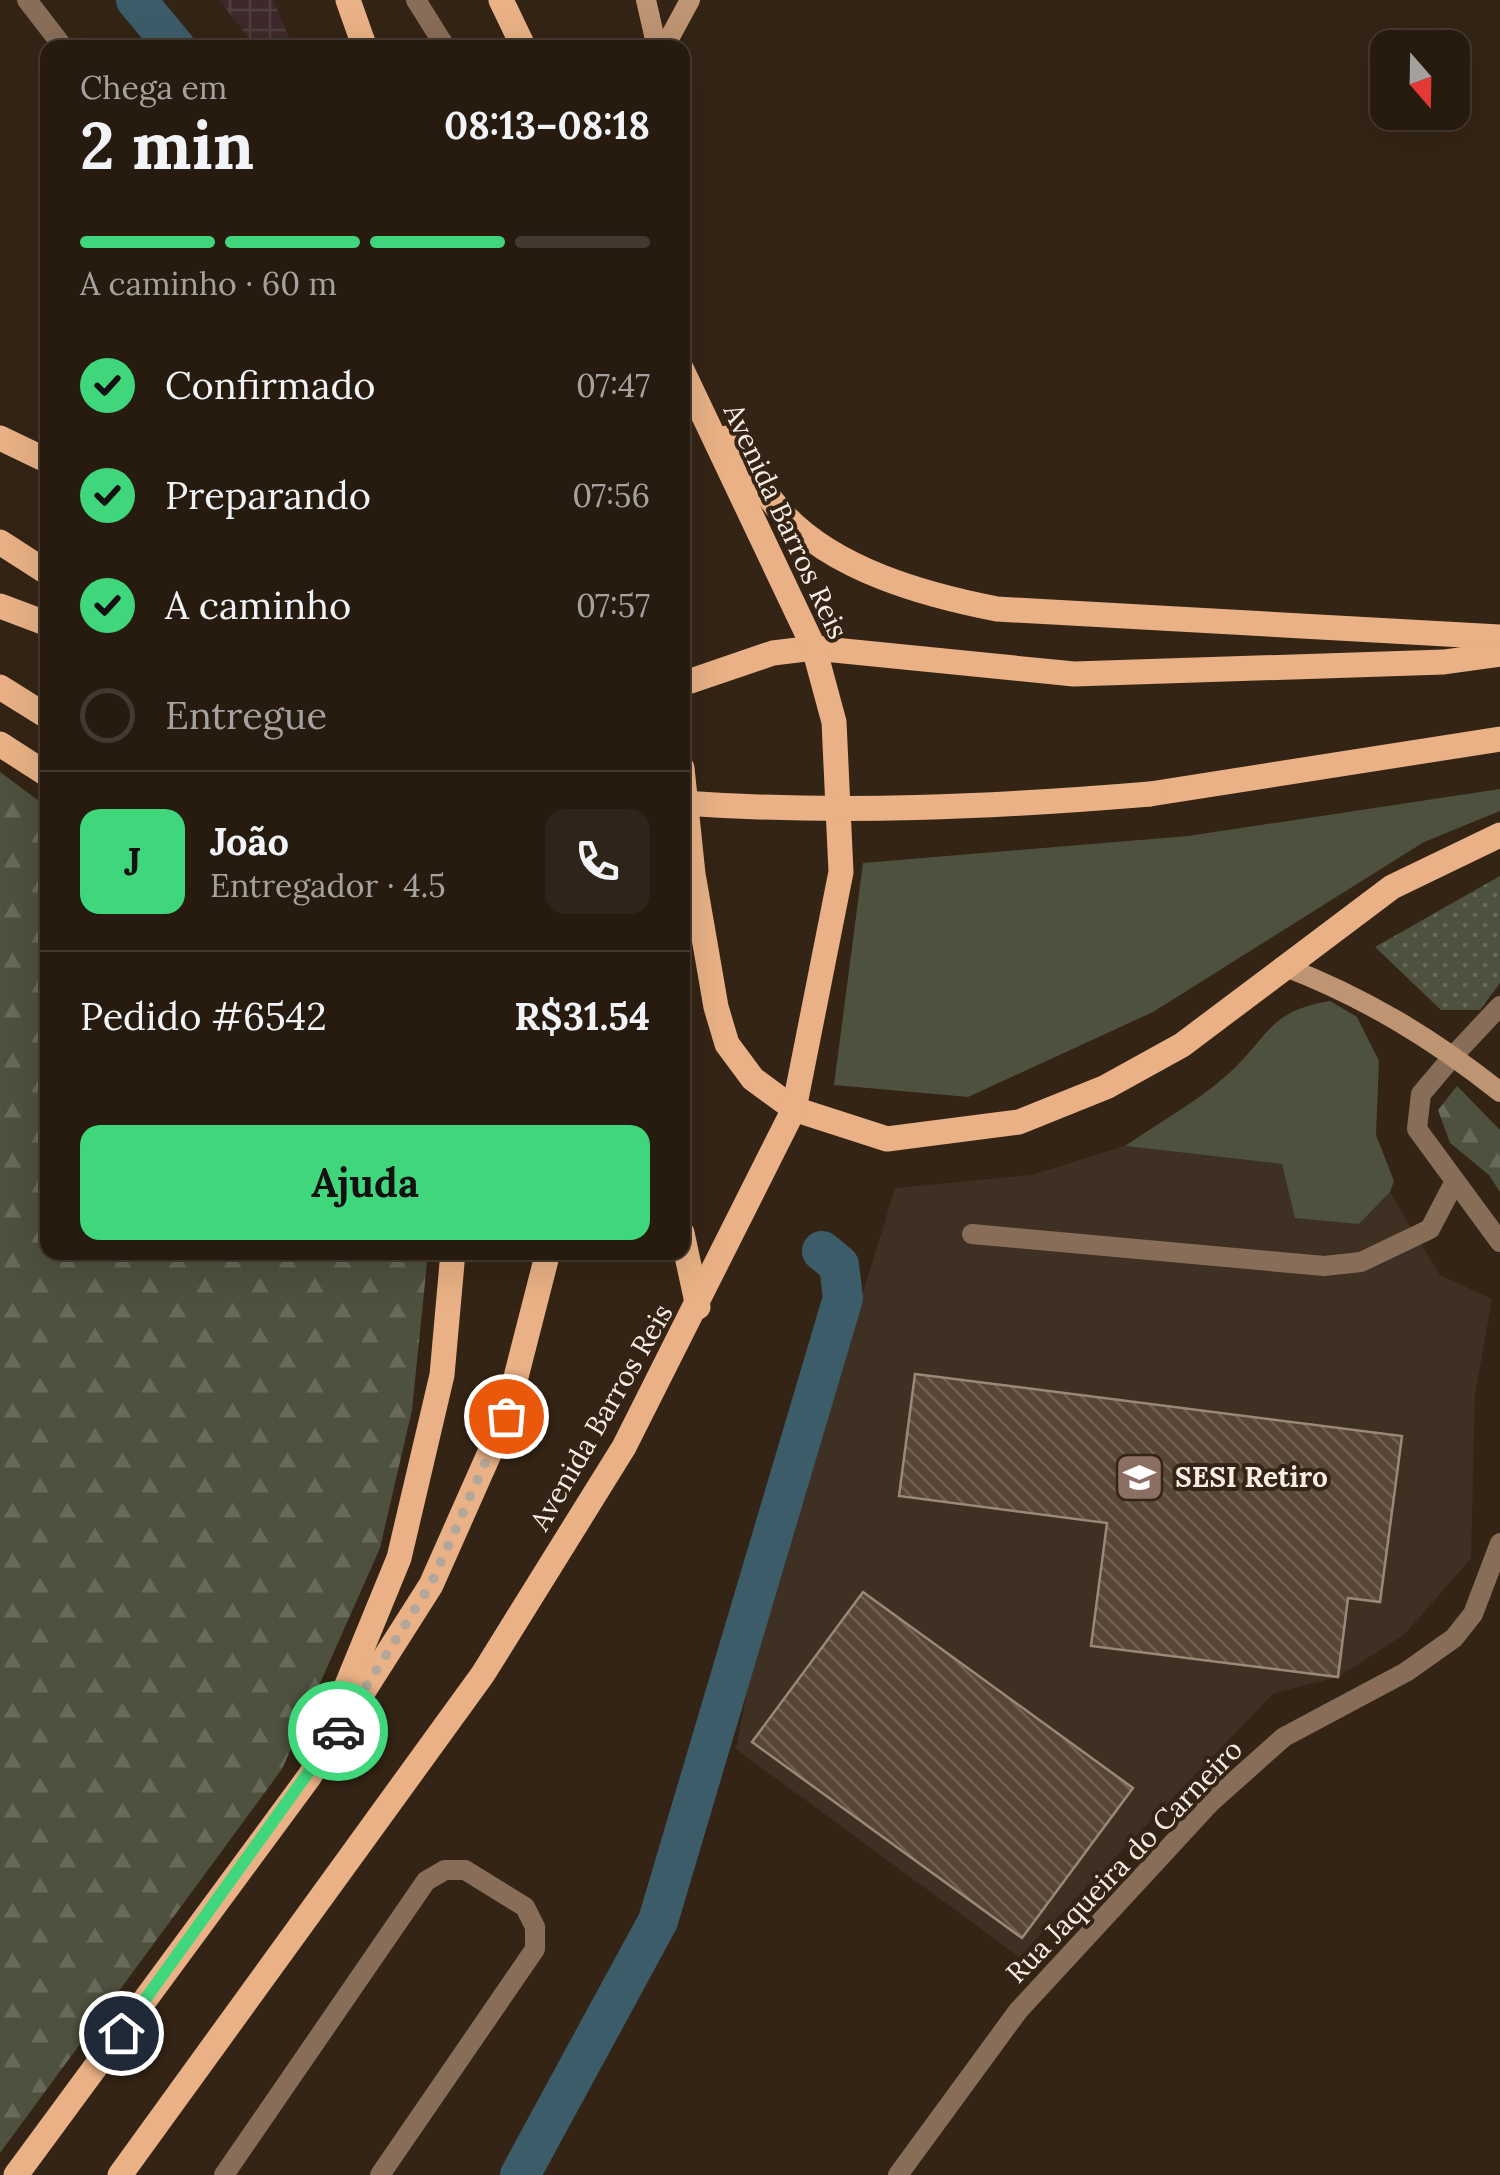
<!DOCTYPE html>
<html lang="pt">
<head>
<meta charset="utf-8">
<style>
  :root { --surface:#271b10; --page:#2f2419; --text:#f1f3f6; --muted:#a4a19f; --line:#433930; --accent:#40d77c }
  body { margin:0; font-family:Lora,serif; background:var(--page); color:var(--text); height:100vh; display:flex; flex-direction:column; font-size:38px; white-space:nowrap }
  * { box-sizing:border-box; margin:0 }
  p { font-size:32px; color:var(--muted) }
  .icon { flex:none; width:55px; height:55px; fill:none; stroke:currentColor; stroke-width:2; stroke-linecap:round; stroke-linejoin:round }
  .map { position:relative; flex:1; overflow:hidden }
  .side { position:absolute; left:40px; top:40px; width:650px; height:1220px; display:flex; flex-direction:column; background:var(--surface); border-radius:20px; box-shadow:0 10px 40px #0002,0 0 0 2px var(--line) }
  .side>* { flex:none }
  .needle { width:65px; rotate:160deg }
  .controls { position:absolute; left:1370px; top:30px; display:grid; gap:20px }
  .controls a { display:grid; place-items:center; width:100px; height:100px; border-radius:20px; background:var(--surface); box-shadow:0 10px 40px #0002,0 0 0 2px var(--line); font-size:50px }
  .pin { position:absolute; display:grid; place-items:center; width:85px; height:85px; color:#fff; margin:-42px; border:5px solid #fff; border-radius:50%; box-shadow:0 2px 10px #0007 }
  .courier { position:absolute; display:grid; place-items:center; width:100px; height:100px; margin:-50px; border:8px solid #40d77c; border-radius:50%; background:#fff; color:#222; box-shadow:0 2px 12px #0007 }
  .head em { font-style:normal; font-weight:700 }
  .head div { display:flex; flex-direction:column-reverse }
  .head { display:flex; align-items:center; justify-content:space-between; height:170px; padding:0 40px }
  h1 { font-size:65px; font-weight:700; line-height:75px }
  .bar { display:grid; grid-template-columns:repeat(4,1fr); gap:15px 10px; align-content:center; height:120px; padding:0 40px }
  .bar i { height:12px; border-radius:8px; background:var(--line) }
  .bar .on { background:var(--accent) }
  .bar p { grid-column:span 4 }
  .line { display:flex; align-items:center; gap:25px; padding:0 40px; border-top:2px solid var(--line) }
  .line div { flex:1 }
  .round { display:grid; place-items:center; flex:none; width:105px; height:105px; border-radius:20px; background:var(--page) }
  ol { padding:0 40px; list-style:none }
  li { display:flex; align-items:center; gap:30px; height:110px }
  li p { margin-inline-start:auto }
  li .icon { padding:10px; border-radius:50%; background:var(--accent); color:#111; stroke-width:4 }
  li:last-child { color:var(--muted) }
  li i { width:55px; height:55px; border:5px solid var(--line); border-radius:50% }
  .cta { display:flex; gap:20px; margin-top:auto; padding:20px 40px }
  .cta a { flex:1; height:115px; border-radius:20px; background:var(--accent); color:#111; font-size:40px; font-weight:700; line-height:115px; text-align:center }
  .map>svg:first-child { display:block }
  .industrial { fill:url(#industrial-grid) }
  .education { fill:#3e3023 }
  .grass { fill:url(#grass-dots) }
  .forest { fill:url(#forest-firs) }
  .green { fill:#4d513d }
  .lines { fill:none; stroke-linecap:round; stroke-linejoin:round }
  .canal { stroke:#3d5c69; stroke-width:40 }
  .building { fill:url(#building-back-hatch); stroke:#9c8876; stroke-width:2.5 }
  .service { stroke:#886d58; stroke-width:20 }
  .minor { stroke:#886d58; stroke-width:20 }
  .tertiary { stroke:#886d58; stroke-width:20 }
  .secondary { stroke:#be9472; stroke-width:20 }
  .primary { stroke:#e9b185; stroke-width:25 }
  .primary-bridge { stroke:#e9b185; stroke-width:25 }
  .done { stroke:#b3a79b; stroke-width:10; stroke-dasharray:0 18 }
  .route { stroke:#40d77c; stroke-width:12 }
  .labels { text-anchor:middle; stroke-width:8; stroke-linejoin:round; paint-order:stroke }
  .street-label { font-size:28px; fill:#f8ede3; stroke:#342415 }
  .poi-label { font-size:28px; font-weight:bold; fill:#f8ede3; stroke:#342415; text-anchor:start }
</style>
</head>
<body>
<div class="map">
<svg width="1500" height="2175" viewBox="0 0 1500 2175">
  <defs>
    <pattern id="industrial-grid" width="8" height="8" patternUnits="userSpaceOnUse" patternTransform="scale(2.5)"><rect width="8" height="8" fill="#3d292b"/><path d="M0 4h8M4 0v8" fill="none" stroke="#503e3f"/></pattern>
    <pattern id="grass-dots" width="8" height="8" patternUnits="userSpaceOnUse" patternTransform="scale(2.5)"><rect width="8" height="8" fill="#4d513d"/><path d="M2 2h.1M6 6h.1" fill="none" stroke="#676a59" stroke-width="1.8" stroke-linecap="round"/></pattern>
    <pattern id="forest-firs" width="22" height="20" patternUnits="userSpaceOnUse" patternTransform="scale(2.5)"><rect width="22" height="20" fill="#4d513d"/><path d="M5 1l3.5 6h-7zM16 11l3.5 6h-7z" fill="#676a59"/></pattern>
    <pattern id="building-back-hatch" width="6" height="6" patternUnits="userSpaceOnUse" patternTransform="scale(2.5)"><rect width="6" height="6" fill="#574635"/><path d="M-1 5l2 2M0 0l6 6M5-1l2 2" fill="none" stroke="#706152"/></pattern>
  </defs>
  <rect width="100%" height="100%" fill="#342415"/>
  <path class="industrial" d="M219,0h54l20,47h-37z"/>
  <path class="education" d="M1125,1146l157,18 77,60 31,-32 50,83 52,24 -17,96 -4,163 -66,76 -67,43 -64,16 -255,264 -283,-208 22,-112 137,-449 136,-13z"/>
  <path class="grass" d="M1500,876v107l-20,27h-39l-66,-63z"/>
  <g class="forest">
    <path d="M0,772l47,35 1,445 380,1 -16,157 -32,138 -98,221 -282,384z"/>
    <path d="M1457,1086l43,44v62l-11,-17 -39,-32 -12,-33z"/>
  </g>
  <g class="green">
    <path d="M1500,789v22l-76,31 -271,170 -185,85 -134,-12 29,-222 325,-27z"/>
    <path d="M1330,1001l27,16 22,44 -3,74 18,46 -4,11 -31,32 -64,-6 -13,-54 -157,-18c33,-23 72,-44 102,-71 42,-37 40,-64 103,-74z"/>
  </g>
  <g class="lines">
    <g class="canal">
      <path d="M136,0l40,48"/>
      <path d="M520,2175l138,-254 185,-623 -4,-33 -17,-14"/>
    </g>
  </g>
  <g class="building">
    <path d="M915,1374l487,62 -22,166 -32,-4 -10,79 -247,-31 16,-123 -208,-27z"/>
    <path d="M863,1592l270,196 -111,150 -270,-196z"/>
  </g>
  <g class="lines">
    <g class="service">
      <path d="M27,0l37,48"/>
      <path d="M416,0l30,48"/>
      <path d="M972,1234l352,32 37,-4 69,-33 24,-46"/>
      <path d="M224,2175l202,-294 19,-11h20l60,37 10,20v22l-155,226"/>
    </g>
    <path class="minor" d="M1454,1055l46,-49"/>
    <g class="tertiary">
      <path d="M1454,1055l-33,39 -4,35 83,113"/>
      <path d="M898,2175l120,-164 193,-209 73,-65 122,-65 48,-34 19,-24 27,-71"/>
    </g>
    <g class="secondary">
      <path d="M646,0l11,48"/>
      <path d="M664,48l26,-48"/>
      <path d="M1283,966c81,31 149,72 217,126"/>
    </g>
    <g class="primary">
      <path d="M348,0l17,48"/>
      <path d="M501,0l23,48"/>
      <path d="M0,438l48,23"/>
      <path d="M727,438c18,25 35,52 55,75 52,57 143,82 215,96l503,28"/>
      <path d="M0,542l48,31"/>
      <path d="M0,606l48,18"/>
      <path d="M682,684l91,-31 41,-5 260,26 370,-12 56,-8"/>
      <path d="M0,687l48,30"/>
      <path d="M0,744l48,31"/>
      <path d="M682,768l11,106 23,133 11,37 26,35 41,30 93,30 132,-17 87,-35 76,-42 210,-158 108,-52"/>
      <path d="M1150,794l350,-55"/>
      <path d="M682,1233l16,74"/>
      <path d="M335,1714l64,-156 43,-183 11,-123"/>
      <path d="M16,2175l293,-398 122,-192 75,-169 42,-164"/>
      <path d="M120,2175l363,-501 141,-227 170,-338 47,-237 -7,-150 -20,-74 -132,-278"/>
    </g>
    <path class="primary-bridge" d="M682,803c157,11 312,4 468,-9"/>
  </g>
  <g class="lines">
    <path class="done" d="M338,1731l93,-147 75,-168"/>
    <path class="route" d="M121,2033l217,-302"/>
  </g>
  <defs>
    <symbol id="school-square" viewBox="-11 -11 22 22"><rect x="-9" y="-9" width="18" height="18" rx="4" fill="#8d6e63" stroke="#342415"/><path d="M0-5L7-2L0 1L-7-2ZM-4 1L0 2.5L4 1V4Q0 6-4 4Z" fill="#fff"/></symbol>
  </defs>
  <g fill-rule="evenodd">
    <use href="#school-square" x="1112" y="1450" width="55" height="55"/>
  </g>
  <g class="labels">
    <g class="street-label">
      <text transform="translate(786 521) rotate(65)" y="10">Avenida Barros Reis</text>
      <text transform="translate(601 1417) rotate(-60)" y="10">Avenida Barros Reis</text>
      <text transform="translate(1124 1861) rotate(-46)" y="10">Rua Jaqueira do Carneiro</text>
    </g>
    <g class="poi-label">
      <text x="1175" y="1487">SESI Retiro</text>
    </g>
  </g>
</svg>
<div class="controls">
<a><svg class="needle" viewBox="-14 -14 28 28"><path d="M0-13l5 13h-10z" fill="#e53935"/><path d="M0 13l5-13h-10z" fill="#a4a19f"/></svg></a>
</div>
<div class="pin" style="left:506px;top:1416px;background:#ea580c"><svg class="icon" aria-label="bag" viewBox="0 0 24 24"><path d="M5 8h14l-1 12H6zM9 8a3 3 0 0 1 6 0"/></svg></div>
<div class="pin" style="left:121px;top:2033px;background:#1f2937"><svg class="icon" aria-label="home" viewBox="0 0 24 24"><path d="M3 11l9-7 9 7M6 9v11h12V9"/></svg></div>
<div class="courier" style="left:338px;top:1731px"><svg class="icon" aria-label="car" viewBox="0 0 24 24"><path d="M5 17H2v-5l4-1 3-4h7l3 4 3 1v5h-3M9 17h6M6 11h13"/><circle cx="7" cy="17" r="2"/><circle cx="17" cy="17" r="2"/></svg></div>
<section class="side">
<div class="head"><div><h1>2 min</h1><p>Chega em</p></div><em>08:13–08:18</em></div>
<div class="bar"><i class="on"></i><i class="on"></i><i class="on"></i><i></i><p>A caminho · 60 m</p></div>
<ol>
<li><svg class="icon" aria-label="check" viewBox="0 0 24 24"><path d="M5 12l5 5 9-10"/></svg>Confirmado<p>07:47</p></li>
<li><svg class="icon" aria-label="check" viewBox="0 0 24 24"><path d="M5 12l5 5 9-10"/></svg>Preparando<p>07:56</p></li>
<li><svg class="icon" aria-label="check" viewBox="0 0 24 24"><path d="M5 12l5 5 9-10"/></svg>A caminho<p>07:57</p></li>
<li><i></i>Entregue</li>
</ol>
<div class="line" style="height:180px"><b class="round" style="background:var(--accent);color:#111">J</b><div><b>João</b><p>Entregador · 4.5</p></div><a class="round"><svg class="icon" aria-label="phone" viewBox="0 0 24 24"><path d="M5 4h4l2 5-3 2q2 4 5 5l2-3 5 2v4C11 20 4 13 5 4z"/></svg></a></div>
<div class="line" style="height:130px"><div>Pedido #6542</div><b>R$31.54</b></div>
<div class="cta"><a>Ajuda</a></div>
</section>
</div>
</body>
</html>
